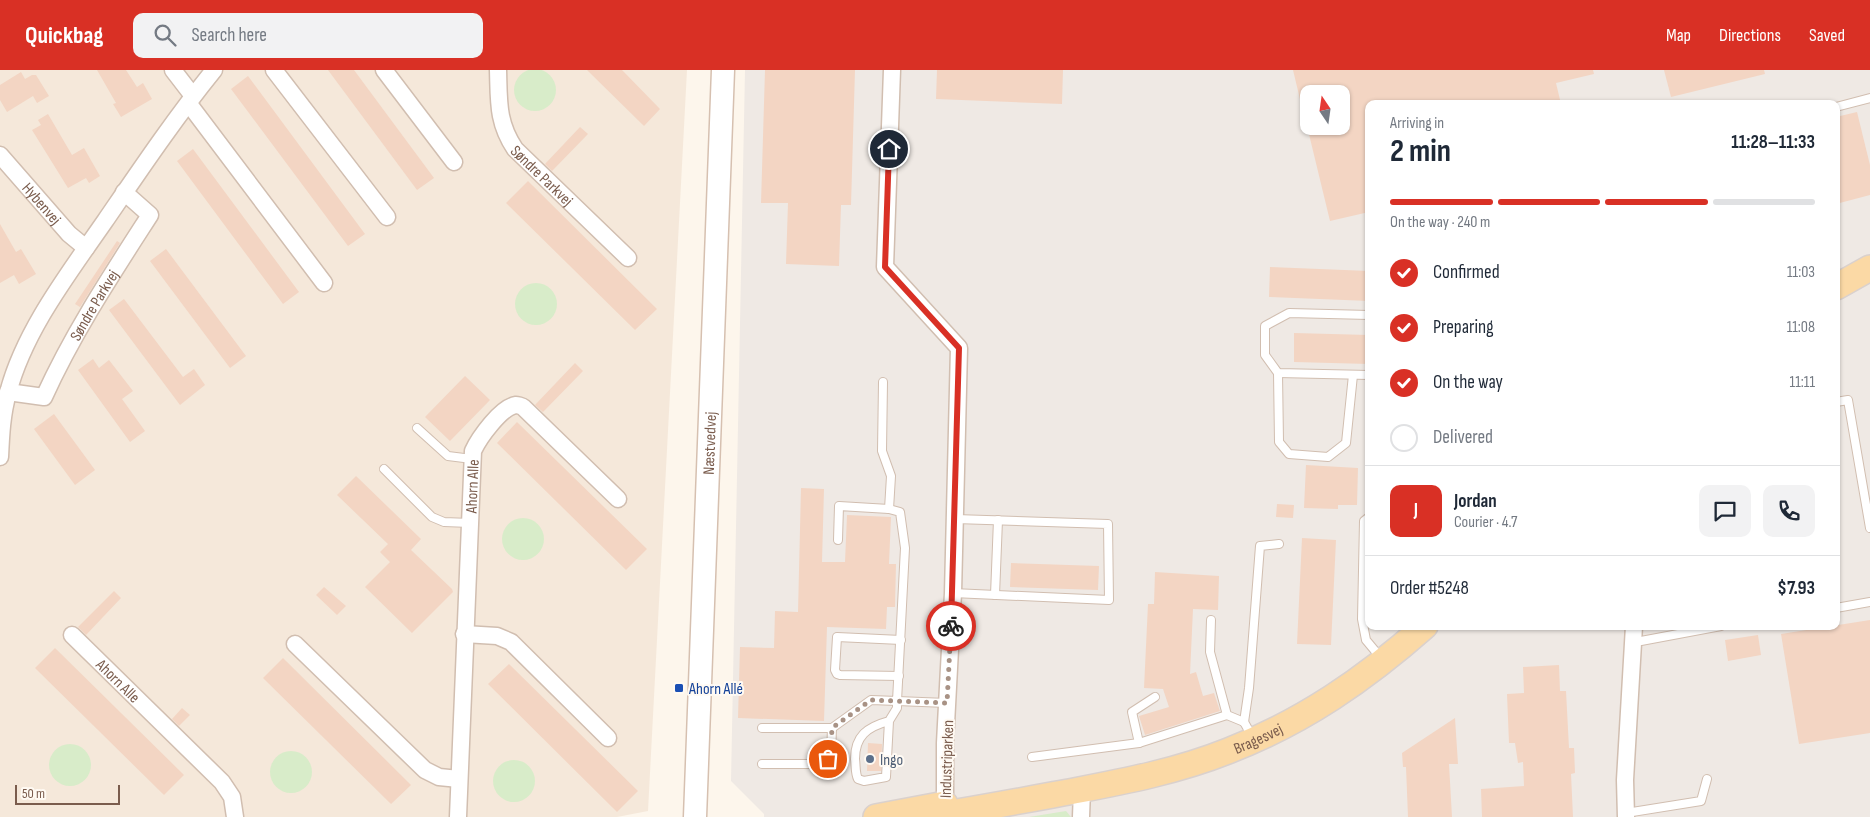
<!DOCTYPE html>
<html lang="en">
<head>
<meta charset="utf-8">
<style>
  :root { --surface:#fff; --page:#f2f2f3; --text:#1f2937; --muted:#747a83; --line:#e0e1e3; --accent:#d93025 }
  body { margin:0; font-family:"Sofia Sans Condensed",sans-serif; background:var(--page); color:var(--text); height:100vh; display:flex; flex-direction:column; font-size:19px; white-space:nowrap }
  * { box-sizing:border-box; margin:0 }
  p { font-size:16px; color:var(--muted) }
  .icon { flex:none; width:28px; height:28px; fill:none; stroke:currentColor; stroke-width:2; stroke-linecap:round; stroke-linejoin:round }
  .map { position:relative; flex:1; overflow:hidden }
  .panel { position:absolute; left:1365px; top:30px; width:475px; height:530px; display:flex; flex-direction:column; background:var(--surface); border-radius:10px; box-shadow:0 1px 4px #0004 }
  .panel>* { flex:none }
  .needle { width:32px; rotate:347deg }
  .fabs { position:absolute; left:1300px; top:15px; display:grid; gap:10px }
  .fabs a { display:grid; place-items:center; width:50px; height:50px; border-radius:10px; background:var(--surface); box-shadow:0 1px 4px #0004; font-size:25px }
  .scale { position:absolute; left:15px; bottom:12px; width:105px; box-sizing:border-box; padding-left:5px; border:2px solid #7a5c4d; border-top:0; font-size:14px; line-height:18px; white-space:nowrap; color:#7a5c4d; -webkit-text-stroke:4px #fffaf3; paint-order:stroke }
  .pin { position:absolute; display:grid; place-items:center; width:42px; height:42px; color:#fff; margin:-21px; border:2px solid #fff; border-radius:50%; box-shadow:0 1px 5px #0007 }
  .courier { position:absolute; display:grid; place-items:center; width:50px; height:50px; margin:-25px; border:4px solid #d93025; border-radius:50%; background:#fff; color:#222; box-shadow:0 1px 6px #0007 }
  .summary em { font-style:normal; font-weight:700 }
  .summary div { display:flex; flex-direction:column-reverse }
  .summary { display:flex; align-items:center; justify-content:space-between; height:85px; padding:0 25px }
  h1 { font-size:32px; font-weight:700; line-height:38px }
  .bar { display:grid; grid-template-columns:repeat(4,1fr); gap:8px 5px; align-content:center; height:60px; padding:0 25px }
  .bar i { height:6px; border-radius:4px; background:var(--line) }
  .bar .selected { background:var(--accent) }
  .bar p { grid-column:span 4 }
  .line { display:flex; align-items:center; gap:12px; padding:0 25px; border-top:1px solid var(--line) }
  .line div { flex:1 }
  .round { display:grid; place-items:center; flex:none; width:52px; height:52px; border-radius:10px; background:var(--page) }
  ol { padding:0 25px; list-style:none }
  li { display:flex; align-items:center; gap:15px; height:55px }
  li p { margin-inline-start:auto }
  li .icon { padding:5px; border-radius:50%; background:var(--accent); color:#fff; stroke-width:4 }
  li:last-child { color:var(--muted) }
  li i { width:28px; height:28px; border:2px solid var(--line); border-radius:50% }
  header { display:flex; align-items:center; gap:30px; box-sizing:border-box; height:70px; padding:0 25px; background:var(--accent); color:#fff }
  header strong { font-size:24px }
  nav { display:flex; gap:28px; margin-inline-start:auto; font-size:18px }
  .search { width:350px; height:45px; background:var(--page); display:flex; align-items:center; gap:12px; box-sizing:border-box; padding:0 18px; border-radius:10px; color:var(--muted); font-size:19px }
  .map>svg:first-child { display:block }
  .residential { fill:#f5e8da }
  .industrial { fill:#efe9e4; fill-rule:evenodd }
  .green { fill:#d8ecc9 }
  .building { fill:#f3d5c3 }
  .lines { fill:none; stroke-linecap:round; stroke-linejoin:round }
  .service-casing { stroke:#d1beb0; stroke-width:10 }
  .minor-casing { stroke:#d1beb0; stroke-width:19 }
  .secondary-casing { stroke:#d6c0b0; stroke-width:25 }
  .primary-casing { stroke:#dad1cd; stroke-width:28 }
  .service { stroke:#fff; stroke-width:8 }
  .minor { stroke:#fff; stroke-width:16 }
  .secondary { stroke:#fff; stroke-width:22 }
  .primary { stroke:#fbd9a5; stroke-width:25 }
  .done { stroke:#a89285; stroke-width:5; stroke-dasharray:0 9 }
  .route { stroke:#d93025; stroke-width:6 }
  .transit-dot { fill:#1a4fb4; stroke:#fffaf3; stroke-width:2 }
  .service-dot { fill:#5c6f8a; stroke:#fffaf3; stroke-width:2 }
  .labels { text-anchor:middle; stroke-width:4; stroke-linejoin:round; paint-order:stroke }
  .street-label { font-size:16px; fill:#7a5c4d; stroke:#fffaf3 }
  .transit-label { font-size:16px; fill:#164399; stroke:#fffaf3; text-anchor:start }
  .service-label { font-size:16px; fill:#4e5e75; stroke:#fffaf3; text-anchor:start }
</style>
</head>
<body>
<header>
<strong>Quickbag</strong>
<div class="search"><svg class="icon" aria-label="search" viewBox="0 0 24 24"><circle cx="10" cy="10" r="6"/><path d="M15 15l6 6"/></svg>Search here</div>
<nav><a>Map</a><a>Directions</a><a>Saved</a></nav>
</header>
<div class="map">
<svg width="1870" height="747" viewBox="0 0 1870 747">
  <rect width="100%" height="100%" fill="#fdf6ec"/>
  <path class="residential" d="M0,0h687l-39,741 -31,6h-617z"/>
  <path class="industrial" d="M745,0h1125v747h-1106v-3l-33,-33zM1309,24h32v32h-32zM1369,34h467v522h-467z"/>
  <g class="green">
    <circle cx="535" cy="20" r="21"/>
    <circle cx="536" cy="234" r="21"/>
    <circle cx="523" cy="469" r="21"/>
    <circle cx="70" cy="695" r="21"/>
    <circle cx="291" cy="702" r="21"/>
    <circle cx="514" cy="711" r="21"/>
    <path d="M1066,741l5,6h-42z"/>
  </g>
  <g class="building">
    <path d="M97,0h29l11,17 6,-4 9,16 -31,18 -8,-13 3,-1z"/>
    <path d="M328,0h26l80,108 -17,12z"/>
    <path d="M587,0h35l38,39 -16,17z"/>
    <path d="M765,0h90l-4,135h-10l-2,61 -53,-2 2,-61h-27z"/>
    <path d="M937,0h126l-1,34 -126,-5z"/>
    <path d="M1293,0h300l1,4 -38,9 5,21h-192v108l-39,9 -23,-95h34v-32h-32v22h-5z"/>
    <path d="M1664,0h100l1,4 -94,23z"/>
    <path d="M21,2l4,7 7,-4h4l13,21 -12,7 -4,-7 -26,16 -7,-12v-15z"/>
    <path d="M248,6l117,158 -17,12 -117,-157z"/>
    <path d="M1857,42l13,53v30l-34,9v-87z"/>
    <path d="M48,44l24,41 12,-7 16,28 -11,7 -3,-5 -18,10 -36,-58 9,-5 -3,-5z"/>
    <path d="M580,57l8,7 -36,37 -7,-7z"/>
    <path d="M193,79l106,143 -16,12 -106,-143z"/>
    <path d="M528,111l129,128 -22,21 -129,-127z"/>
    <path d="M0,154l16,28 5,-3 15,25 -17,10 -5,-9 -14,8z"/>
    <path d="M117,171l3,2 -40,64 -5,-3z"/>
    <path d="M166,179l80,107 -16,12 -80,-107z"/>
    <path d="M1270,197l99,4v30l-100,-4z"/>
    <path d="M124,229l59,78 11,-8 11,16 -25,20 -71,-95z"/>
    <path d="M1294,263l75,2v29l-75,-2z"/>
    <path d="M93,289l6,9 10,-8 24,31 -11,8 23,32 -15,11 -52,-72z"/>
    <path d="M575,293l8,8 -40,41 -8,-7z"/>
    <path d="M465,306l25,24 -40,41 -25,-24z"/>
    <path d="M54,344l41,56 -20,15 -41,-56z"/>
    <path d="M517,352l130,127 -21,21 -129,-127z"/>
    <path d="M1306,395l52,3 -1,37h-19v4l-34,-1z"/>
    <path d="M356,406l65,63 -10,11 41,39 1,3 -41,41 -47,-46 25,-25 -10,-10 8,-8 -51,-49z"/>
    <path d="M801,418l23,1 -2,73h23l2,-47 44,2 -2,47h7l-1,43h-8l-1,22 -59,-2 -3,94 -86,-3 2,-71 34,1 1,-37 23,1z"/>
    <path d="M1277,434l17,1 -1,13 -17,-1z"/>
    <path d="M1302,468l34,2 -5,105 -34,-1z"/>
    <path d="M1011,493l88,3 -1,24 -88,-3z"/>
    <path d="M1155,502l64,4 -1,34 -25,-1 -3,65 6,-2 7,24 11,-3 6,18 -75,24 -6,-19 30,-9 -6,-18 -19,-1 4,-84h6z"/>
    <path d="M324,517l22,19 -9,9 -21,-20z"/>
    <path d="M114,521l7,7 -35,37 -8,-8z"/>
    <path d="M1870,550v113l-71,11 -18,-110z"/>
    <path d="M1758,565l3,20 -33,6 -3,-21z"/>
    <path d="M55,578l129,127 -20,20 -129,-127z"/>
    <path d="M283,588l128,127 -20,19 -128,-126z"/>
    <path d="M509,594l129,127 -21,21 -129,-128z"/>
    <path d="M1559,595l1,26h6l3,57h5l1,25 -4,1 2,43h-91l-1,-28 43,-3 -1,-24 -5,1 -3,-20h-6l-2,-49 17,-1 -1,-26z"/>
    <path d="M182,638l8,7 -11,11 -7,-7z"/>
    <path d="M1455,648l3,46h-9l3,53h-44l-2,-50h-3l-1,-14z"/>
    <path d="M868,673l14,1 -1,27h-14z"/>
  </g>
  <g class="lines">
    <defs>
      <g id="service">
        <path d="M1836,37l34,-9"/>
        <path d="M1369,245l-80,-2 -24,13v29l13,18 91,2"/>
        <path d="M1278,303l1,69 10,12 39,3 18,-14 7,-68"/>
        <path d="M883,312l-1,69 9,25 -2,33"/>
        <path d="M1836,332l12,-2 22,128"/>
        <path d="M417,358l31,28 24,3"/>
        <path d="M384,399l48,48 12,5 26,1"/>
        <path d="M1369,447l-5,4 -2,98 4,21 15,18"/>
        <path d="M953,523l156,7 -1,-76 -153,-5"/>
        <path d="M995,525l3,-75"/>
        <path d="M1836,538l34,-6"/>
        <path d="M1211,550l-1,32 17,63 17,7 9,16"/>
        <path d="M1641,571l80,-15"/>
        <path d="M899,606l-59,-1 -3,-1 -2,-4 2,-33 64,3"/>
        <path d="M889,651l-3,56 -22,4 -6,-2c-3,-6 -2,-13 -3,-20 0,-23 12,-32 34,-38l8,-13v-7l50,2"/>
        <path d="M1244,652l5,-34 11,-142 19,-2"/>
        <path d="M762,658h70l39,-28 26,1 8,-153 -5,-36 -11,-3 -50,-3 -1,34"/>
        <path d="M1139,673l-7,-31 23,-15"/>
        <path d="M1032,687l107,-14 88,-28"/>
        <path d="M762,694h56c16,-6 13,-21 14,-36"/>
        <path d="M1626,743l75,-12 6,-22"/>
      </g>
      <g id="minor">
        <path d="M173,0l20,26"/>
        <path d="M274,0l113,147"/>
        <path d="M384,0l70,92"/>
        <path id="s1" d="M498,0c1,31 -1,52 17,79l113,109"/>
        <path d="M892,0l-7,197 74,81 -6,245 -8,150v61l-6,7"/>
        <path d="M189,34l135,179"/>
        <path id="s2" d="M0,85l69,79 17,14"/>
        <path id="s3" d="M8,322l36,5c29,-64 68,-123 106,-182l-26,-23"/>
        <path d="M0,387c1,-22 2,-43 8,-64 16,-62 61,-120 97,-172 35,-51 70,-103 109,-151"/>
        <path d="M464,564l33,2 14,6 97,96"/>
        <path id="s4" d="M72,565l150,147 10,15 3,20"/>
        <path d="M295,574l130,126 14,7 20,2"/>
        <path id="s5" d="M458,747l15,-366c6,-13 28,-44 43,-46 1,0 6,1 7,2l95,92"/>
        <path d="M1081,747l1,-27"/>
        <path d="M1626,747l-1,-37 9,-154"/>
      </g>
      <g id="secondary">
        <path id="s6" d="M695,747l28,-747"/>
      </g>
      <g id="primary">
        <path d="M1836,217l34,-19"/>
        <path d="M876,747l69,-13"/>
        <path id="s7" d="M928,747c49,-8 97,-17 146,-26 52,-10 104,-20 154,-40 75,-29 137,-72 197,-125"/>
      </g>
    </defs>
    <use href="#service" class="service-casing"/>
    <use href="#minor" class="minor-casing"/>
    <use href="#secondary" class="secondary-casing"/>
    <use href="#primary" class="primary-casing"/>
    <use href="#service" class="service"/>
    <use href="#minor" class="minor"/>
    <use href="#secondary" class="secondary"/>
    <use href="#primary" class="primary"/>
  </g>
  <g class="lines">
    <path class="done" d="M828,689l3,-12 1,-19 39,-28 76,3 4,-77"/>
    <path class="route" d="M889,79l-4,118 74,81 -8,278"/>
  </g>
  <rect class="transit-dot" x="674" y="613" width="10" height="10" rx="2.5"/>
  <circle class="service-dot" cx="870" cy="689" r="5"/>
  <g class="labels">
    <g class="street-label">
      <text dy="6" stroke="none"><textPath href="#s1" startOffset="120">Søndre Parkvej</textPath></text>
      <text dy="6" stroke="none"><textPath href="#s2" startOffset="64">Hybenvej</textPath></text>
      <text dy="6" stroke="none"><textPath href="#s3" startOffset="141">Søndre Parkvej</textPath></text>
      <text dy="6" stroke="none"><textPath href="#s6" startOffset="374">Næstvedvej</textPath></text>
      <text dy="6" stroke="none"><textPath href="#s5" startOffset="331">Ahorn Alle</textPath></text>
      <text dy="6" stroke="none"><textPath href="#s4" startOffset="65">Ahorn Alle</textPath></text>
      <text dy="6" stroke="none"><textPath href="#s7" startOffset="340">Bragesvej</textPath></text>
      <text transform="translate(946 689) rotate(-88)" y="6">Industriparken</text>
    </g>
    <g class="transit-label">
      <text x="689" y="624">Ahorn Allé</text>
    </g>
    <g class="service-label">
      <text x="880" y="695">Ingo</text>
    </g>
  </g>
</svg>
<div class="fabs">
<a><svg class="needle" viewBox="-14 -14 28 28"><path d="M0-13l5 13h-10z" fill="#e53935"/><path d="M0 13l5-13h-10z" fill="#747a83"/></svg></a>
</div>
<div class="scale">50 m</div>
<div class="pin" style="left:828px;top:689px;background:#ea580c"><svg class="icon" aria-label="bag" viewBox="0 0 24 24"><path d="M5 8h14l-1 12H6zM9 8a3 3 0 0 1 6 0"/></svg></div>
<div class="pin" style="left:889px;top:79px;background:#1f2937"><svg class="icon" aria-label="home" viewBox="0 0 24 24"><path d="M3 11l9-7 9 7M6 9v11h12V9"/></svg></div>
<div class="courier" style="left:951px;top:556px"><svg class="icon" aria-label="bike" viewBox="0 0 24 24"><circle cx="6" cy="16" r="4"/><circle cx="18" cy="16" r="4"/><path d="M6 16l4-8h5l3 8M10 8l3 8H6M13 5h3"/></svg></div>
<section class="panel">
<div class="summary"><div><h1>2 min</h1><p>Arriving in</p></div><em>11:28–11:33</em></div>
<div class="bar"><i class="selected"></i><i class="selected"></i><i class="selected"></i><i></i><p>On the way · 240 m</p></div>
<ol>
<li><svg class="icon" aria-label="check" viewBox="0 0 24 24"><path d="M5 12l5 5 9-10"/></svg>Confirmed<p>11:03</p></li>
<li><svg class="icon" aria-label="check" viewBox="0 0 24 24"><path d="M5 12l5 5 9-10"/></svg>Preparing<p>11:08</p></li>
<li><svg class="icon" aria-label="check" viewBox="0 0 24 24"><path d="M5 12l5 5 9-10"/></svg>On the way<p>11:11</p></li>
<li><i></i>Delivered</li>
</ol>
<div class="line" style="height:90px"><b class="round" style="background:var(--accent);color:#fff">J</b><div><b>Jordan</b><p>Courier · 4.7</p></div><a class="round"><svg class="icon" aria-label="chat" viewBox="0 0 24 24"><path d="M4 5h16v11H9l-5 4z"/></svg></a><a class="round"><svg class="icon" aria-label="phone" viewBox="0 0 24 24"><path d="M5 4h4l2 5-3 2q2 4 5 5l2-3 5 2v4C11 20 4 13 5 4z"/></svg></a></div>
<div class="line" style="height:65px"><div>Order #5248</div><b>$7.93</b></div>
</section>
</div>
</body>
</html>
